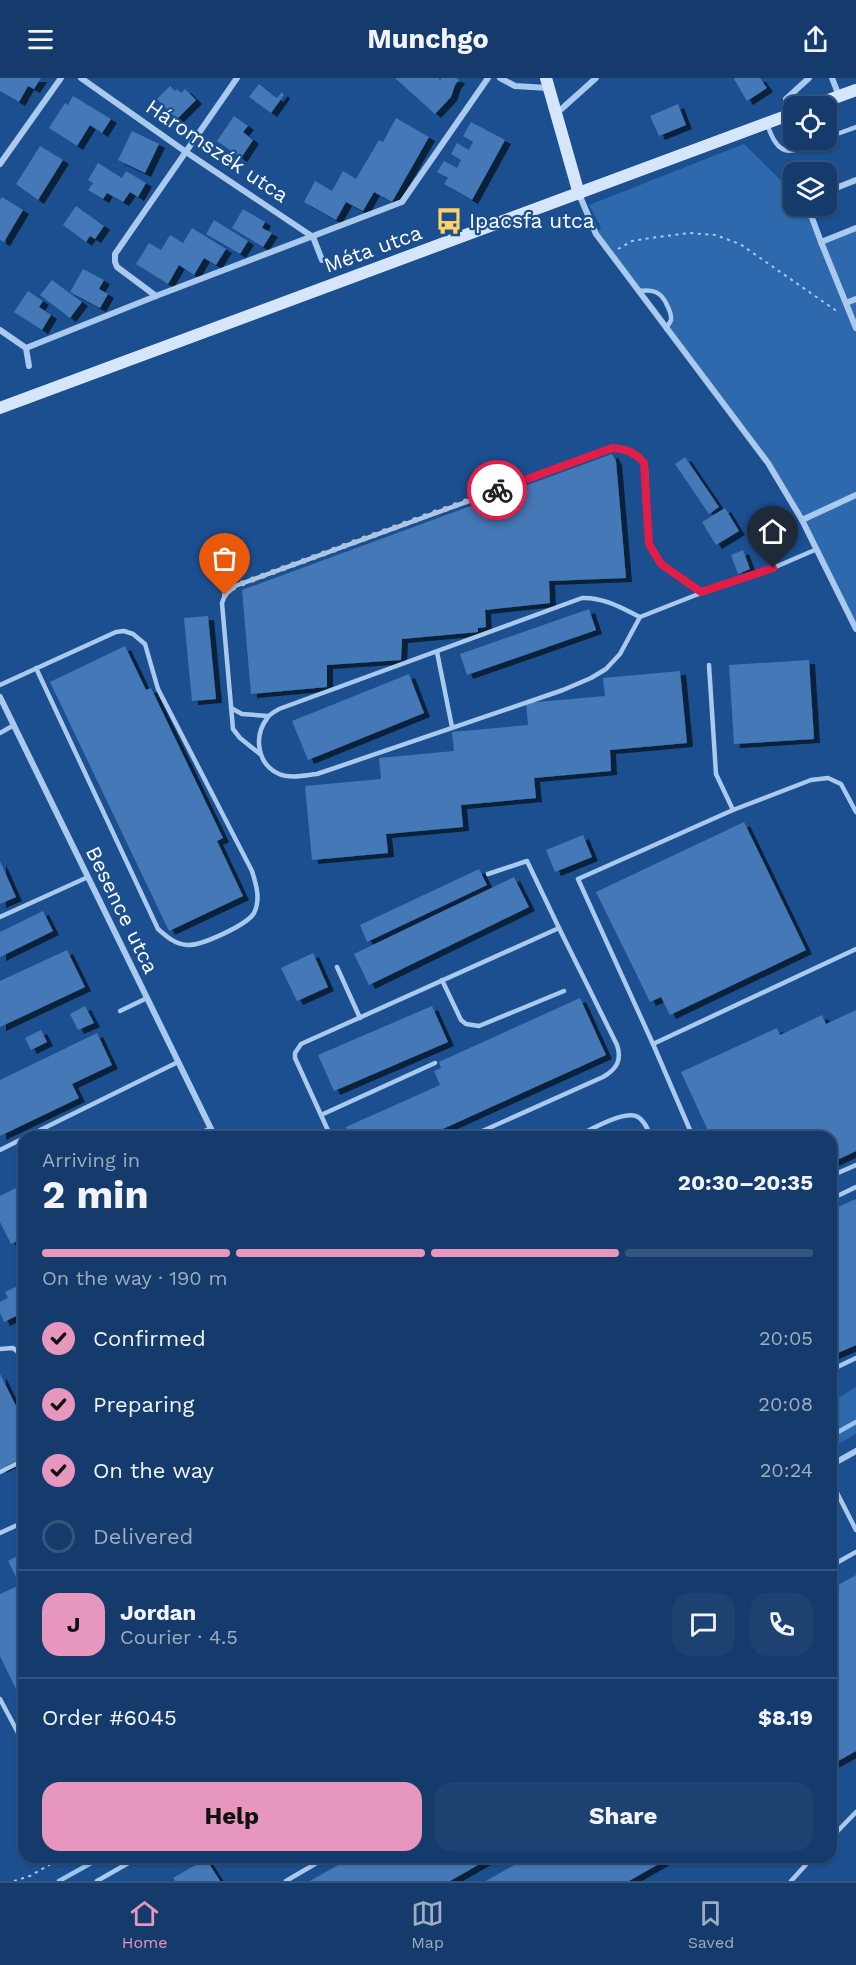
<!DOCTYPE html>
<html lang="en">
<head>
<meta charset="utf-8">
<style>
  :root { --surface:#143b6b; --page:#1d4271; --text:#f1f3f6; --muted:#9dadc1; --line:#33557e; --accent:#e797bd }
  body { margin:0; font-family:"Work Sans",sans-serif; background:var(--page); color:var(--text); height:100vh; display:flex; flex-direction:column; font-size:22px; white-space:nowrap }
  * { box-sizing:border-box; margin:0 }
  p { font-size:20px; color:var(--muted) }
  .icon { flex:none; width:33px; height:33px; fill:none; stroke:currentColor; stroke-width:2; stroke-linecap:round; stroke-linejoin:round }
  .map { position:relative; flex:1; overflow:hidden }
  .drawer { position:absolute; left:18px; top:1053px; width:819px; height:732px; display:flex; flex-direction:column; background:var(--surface); border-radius:18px; box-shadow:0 2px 4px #0004,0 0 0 2px var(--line) }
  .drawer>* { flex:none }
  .buttons { position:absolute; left:783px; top:18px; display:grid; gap:12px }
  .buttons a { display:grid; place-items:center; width:54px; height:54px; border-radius:12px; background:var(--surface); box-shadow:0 2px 4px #0004,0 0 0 2px var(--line); font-size:30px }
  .pin { position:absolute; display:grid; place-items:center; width:51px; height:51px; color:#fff; margin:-62px -26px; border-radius:50% 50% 50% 0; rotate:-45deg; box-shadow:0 0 6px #0007 }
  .pin .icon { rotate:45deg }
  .courier { position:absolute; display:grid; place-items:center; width:60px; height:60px; margin:-30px; border:4px solid #e11d48; border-radius:50%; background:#fff; color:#222; box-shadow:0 2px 8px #0007 }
  .headline em { font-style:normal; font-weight:700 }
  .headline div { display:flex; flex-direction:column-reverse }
  .headline { display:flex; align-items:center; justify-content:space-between; height:102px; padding:0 24px }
  h1 { font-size:39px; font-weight:700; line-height:45px }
  .bar { display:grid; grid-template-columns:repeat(4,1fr); gap:9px 6px; align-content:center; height:72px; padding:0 24px }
  .bar i { height:8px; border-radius:4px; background:var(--line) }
  .bar .active { background:var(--accent) }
  .bar p { grid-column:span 4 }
  .line { display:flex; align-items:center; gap:15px; padding:0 24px; border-top:2px solid var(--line) }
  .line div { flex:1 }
  .round { display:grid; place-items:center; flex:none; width:63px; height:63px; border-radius:18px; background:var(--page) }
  ol { padding:0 24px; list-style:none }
  li { display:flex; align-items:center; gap:18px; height:66px }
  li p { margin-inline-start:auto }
  li .icon { padding:6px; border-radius:50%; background:var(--accent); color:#111; stroke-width:4 }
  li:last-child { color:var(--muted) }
  li i { width:33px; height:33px; border:3px solid var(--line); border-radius:50% }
  .cta { display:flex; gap:12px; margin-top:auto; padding:12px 24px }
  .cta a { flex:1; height:69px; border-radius:18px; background:var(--accent); color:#111; font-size:24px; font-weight:700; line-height:69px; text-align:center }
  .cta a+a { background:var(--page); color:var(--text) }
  header { display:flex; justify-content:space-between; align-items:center; height:78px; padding:0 24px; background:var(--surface); font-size:27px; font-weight:700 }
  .tab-bar { display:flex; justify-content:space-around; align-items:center; height:84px; border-top:2px solid var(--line); background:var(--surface); font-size:16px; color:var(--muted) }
  .tab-bar a { display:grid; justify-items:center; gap:3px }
  .tab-bar .active { color:var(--accent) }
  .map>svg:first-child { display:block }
  .green { fill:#2e69ad }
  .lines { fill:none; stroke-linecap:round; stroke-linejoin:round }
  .stream { stroke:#9cc4f0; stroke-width:4.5 }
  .building { fill:#4478b7; filter:url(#shadow) }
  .path { stroke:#a9c9ee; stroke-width:2; stroke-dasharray:3 4.5; stroke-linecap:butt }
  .lane { stroke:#a9c9ee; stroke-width:4.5 }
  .street { stroke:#a9c9ee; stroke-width:6 }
  .secondary { stroke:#d6e6fa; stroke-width:12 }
  .done { stroke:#afc1d8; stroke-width:6; stroke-dasharray:0 10.8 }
  .route { stroke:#e11d48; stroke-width:8 }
  .labels { text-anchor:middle; stroke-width:4.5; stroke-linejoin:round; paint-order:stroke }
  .street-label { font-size:21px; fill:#fff; stroke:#1b4f8f }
  .poi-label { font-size:21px; fill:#fff; stroke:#1b4f8f; text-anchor:start }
</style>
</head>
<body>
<header><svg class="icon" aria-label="menu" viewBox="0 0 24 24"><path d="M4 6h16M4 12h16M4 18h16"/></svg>Munchgo<svg class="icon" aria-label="share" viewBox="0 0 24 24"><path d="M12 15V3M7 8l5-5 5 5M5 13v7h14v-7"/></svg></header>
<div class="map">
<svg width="856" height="1803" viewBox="0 0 856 1803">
  <defs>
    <filter id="shadow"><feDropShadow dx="6" dy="4" stdDeviation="0" flood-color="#0009"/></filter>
  </defs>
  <rect width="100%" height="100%" fill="#1b4f8f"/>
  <g class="green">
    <path d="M744,66l49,48 1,14h13l14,36 35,-14v401l-54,-109 -34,-57 -102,-134c9,-17 1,-22 -9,-37l-19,-1 -42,-57 5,-7 -12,-22z"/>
    <path d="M856,1309v47l-25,14v-46z"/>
  </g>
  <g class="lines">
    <g class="stream">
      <path d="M831,1358l25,-14"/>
      <path d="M59,1803l43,-24"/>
    </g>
  </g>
  <g class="building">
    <path d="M0,0h41l-7,11 -6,-3 -9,16 -19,-11z"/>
    <path d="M395,0h43l2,2 2,-2h14l3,2 -4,5 -4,12 -16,17z"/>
    <path d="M735,0h25l7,10 -20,13 -13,-22z"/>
    <path d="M259,6l18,14 5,-6 2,3 -13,18 -22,-16z"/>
    <path d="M170,8l5,5 2,-2 4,4 4,-4 11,11 -19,19 -20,-20z"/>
    <path d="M73,18l38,23 -9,14 -12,-8 -13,21 -28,-18 16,-25 3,2z"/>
    <path d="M678,26l8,21 -27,11 -9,-20z"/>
    <path d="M234,38l14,10 -5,6 10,8 -12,18 -24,-17z"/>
    <path d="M396,40l33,19 -37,65 -18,-10 -11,19 -17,-9 -10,18 -32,-18 11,-21 17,10 11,-20 13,8 23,-39 4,2z"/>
    <path d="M471,44l34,18 -33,60 -28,-16 4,-6 -11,-6 7,-11 13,7 4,-8 -10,-6 6,-11 12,7 4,-8 -10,-6z"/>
    <path d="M132,53l27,13 -14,29 -27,-13z"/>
    <path d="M40,68l23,14 -25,40 -22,-16z"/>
    <path d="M98,85l24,15 4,-7 20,12 -8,14 -8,-5 -7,10 -16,-9 -4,6 -15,-9 5,-7 -5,-3z"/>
    <path d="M2,119l21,13 -19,32 -4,-2v-40z"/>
    <path d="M76,128l28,20 -9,13 -5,-3 -4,6 -23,-17z"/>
    <path d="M243,131l22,13 -3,6 10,5 -9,14 -31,-19z"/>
    <path d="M214,142l34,21 -8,13 -34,-20z"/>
    <path d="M192,150l34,21 -10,16 -12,-7 -10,17 -15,-10 -11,19 -32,-20 13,-21 12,7 9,-15 13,8z"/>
    <path d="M83,191l21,11 -5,9 9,5 -8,14 -30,-16z"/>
    <path d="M52,202l30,22 -12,16 -30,-23z"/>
    <path d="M28,213l15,10 -4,6 12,8 -9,15 -28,-18z"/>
    <path d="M612,376l4,7 10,117 -77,3 1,22 -65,7 1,17 -8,1v4l-76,7 -1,21 -74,5v22l-76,7 -9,-104z"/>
    <path d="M685,379l34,50 -10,7 -34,-50z"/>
    <path d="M725,430l14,23 -23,14 -14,-23z"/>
    <path d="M743,472l7,19 -12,5 -7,-19z"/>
    <path d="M589,531l7,21 -129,45 -7,-21z"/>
    <path d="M208,538l8,83 -24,2 -8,-83z"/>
    <path d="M125,568l21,44 5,-2 72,150 -6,3 26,55 -74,35 -119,-249z"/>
    <path d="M809,582l5,79 -80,5 -5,-79z"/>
    <path d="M680,593l7,72 -77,7 1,21 -77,7 2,20 -75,7 2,22 -77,7 2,19 -76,7 -7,-74 76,-7 -2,-21 75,-7 -2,-19 76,-7 -2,-22 79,-7 -2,-18z"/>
    <path d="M409,596l15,39 -116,47 -16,-39z"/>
    <path d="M744,744l62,128 -136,65 -9,-18 -11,5 -54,-110z"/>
    <path d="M583,757l9,22 -37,15 -9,-22z"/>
    <path d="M0,783l16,36 -16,7z"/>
    <path d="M479,791l8,16 -120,57 -7,-17z"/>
    <path d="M514,799l15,30 -160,78 -15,-31z"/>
    <path d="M43,833l10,20 -53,26v-25z"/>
    <path d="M67,872l18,37 -85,40v-46z"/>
    <path d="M313,875l15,34 -31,14 -16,-33z"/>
    <path d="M580,920l26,57 -181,82h-75l-4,-10 94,-42 -6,-14 7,-3 -2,-6z"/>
    <path d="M85,928l9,17 -16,7 -8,-16z"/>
    <path d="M432,928l16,36 -114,49 -16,-36z"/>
    <path d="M856,932v141l-25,12v-26h-120l-30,-65 96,-44 3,7 42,-20 4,9z"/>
    <path d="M41,952l6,12 -16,8 -6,-12z"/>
    <path d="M97,955l15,32 -40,19 7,14 -79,38v-56z"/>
    <path d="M24,1106v16l-2,1 2,4v33l-13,6 -11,-22v-26z"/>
    <path d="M856,1121v146l-25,11v-146z"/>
    <path d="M18,1208l6,12v14l-20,10 -4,-9v-11l8,-4 -3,-6z"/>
    <path d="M0,1296l24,48v35l-24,12z"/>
    <path d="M24,1475v153l-24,-50v-62l20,-9 -12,-24z"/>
    <path d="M856,1497v176l-25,14v-176z"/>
    <path d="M352,1779h140l-42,24h-140z"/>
    <path d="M528,1779h143l-42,24h-143z"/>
    <path d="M206,1781l14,22h-45l-2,-3z"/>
  </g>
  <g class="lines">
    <g class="path">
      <path d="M618,171l14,-8 19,-3 38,-5 26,2 25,9 98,68"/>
      <path d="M14,1803l16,-5 33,-19"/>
    </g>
    <g class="lane">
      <path d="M767,45c12,40 26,28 57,17"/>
      <path d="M826,60l30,-11"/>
      <path d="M638,213c14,-2 23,0 29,14 2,4 5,10 4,15 -1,3 -4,6 -5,9"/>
      <path d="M640,539c-18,-9 -37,-20 -58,-19l-303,111c-3,2 -9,5 -11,8 -15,19 -11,47 11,57 12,5 27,1 38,0l246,-84 28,-12 15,-9 14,-15 20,-37 61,-24 72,-25 44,-19"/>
      <path d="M437,574l15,75"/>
      <path d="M709,587l7,109 17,36"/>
      <path d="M0,607l116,-53 8,-1 9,3 12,10 13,45 94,182c4,13 9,28 2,42 -7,12 -53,33 -67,32 -12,-1 -20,-8 -29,-16l-122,-261"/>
      <path d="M231,630l11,6 26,2"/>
      <path d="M0,655l14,-8"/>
      <path d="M260,676l-20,-16 -7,-9 -11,-126 3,-8 10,-9 377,-137c17,0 30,5 34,22l3,73c10,23 32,34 52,49"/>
      <path d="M488,796l39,-13 32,67"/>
      <path d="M0,839l88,-40"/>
      <path d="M337,889l23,51"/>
      <path d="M442,902l19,40 5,4 13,2 85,-35"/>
      <path d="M120,933l27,-13"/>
      <path d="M653,966l-75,-165 155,-69 78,-30 17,-2 13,6 15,28"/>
      <path d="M321,1037l114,-52"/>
      <path d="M26,1059l152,-75"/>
      <path d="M192,1059l19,-9"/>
      <path d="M331,1059l-36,-79v-5l6,-9 258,-116 58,117c5,15 0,24 -14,32l-134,60"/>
      <path d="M575,1059c14,-6 50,-28 63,-20 7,4 10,13 13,20"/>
      <path d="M693,1059l-40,-93 203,-95"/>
      <path d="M0,1072l24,-12"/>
      <path d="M831,1098l25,-11"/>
      <path d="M831,1121l25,-12"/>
      <path d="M0,1271l13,-1 11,9"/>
      <path d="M831,1292l25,-12"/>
      <path d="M0,1394l24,-12"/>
      <path d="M831,1403l25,49"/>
      <path d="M0,1455l24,-11"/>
      <path d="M831,1488l25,-14"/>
      <path d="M0,1621l24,45"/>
      <path d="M831,1760l25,-26"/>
      <path d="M97,1803l42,-24"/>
      <path d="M286,1803l41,-24"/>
      <path d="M791,1803l22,-24"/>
    </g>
    <g class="street">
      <path d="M81,0l105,74 127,85 9,23"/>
      <path d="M500,0l15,8 33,2"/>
      <path d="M832,0l7,18"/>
      <path d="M786,21l23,-21"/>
      <path d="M557,35l39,-35"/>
      <path d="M0,86l61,-86"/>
      <path d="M826,114l30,-12"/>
      <path d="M579,116l17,40 172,229 34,57 54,109"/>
      <path d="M810,128l-2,1 13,35"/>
      <path d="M856,150l-35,14 35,86"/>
      <path d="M156,218l-39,-29 -2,-5v-8l122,-176"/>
      <path d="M846,225l10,-4"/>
      <path d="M0,252l26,18 3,18"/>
      <path d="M26,270l130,-52 246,-94 86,-124"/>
      <path d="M802,442l54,-25"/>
      <path d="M0,619l215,440"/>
      <path d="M831,1387l25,-14"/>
    </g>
    <g class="secondary">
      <path d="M546,0l33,116"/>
      <path d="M812,28l44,-16"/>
      <path d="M0,330l794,-295"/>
    </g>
  </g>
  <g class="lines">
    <path class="done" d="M225,517l10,-9 262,-96"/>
    <path class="route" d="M497,412l115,-42c14,1 23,4 32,15l5,81 12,20 40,28 72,-24"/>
  </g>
  <defs>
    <symbol id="bus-bare" viewBox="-9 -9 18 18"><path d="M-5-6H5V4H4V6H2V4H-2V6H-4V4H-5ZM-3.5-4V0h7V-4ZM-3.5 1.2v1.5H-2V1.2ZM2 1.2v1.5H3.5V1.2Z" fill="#ffd166" stroke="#1b4f8f" stroke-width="2.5" paint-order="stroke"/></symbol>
  </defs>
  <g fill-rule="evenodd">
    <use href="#bus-bare" x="430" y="124" width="38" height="38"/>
  </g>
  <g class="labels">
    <g class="street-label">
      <text transform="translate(217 73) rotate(34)" y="7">Háromszék utca</text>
      <text transform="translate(373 171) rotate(-20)" y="7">Méta utca</text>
      <text transform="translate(122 832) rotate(64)" y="7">Besence utca</text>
    </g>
    <g class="poi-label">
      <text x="469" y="150">Ipacsfa utca</text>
    </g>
  </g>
</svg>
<div class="buttons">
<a><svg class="icon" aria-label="locate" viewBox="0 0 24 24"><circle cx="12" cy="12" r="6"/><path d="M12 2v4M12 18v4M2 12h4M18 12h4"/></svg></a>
<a><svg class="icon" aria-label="layers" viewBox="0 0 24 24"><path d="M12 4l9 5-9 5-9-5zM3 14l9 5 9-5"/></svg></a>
</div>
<div class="pin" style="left:225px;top:517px;background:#ea580c"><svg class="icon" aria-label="bag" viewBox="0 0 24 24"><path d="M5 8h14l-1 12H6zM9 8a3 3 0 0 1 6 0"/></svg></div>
<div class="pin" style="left:773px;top:490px;background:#1f2937"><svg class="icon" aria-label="home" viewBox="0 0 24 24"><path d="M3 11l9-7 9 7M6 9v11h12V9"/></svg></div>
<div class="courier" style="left:497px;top:412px"><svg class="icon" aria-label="bike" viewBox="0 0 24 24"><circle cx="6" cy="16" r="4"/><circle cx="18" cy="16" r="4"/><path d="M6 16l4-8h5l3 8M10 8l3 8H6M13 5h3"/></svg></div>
<section class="drawer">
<div class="headline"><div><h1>2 min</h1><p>Arriving in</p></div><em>20:30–20:35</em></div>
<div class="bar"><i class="active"></i><i class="active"></i><i class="active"></i><i></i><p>On the way · 190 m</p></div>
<ol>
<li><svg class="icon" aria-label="check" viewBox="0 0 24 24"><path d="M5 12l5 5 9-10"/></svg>Confirmed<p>20:05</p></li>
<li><svg class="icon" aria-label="check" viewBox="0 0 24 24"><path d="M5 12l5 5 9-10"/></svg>Preparing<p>20:08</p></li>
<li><svg class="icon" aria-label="check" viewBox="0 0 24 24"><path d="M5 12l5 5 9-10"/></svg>On the way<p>20:24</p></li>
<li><i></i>Delivered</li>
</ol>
<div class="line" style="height:108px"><b class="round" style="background:var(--accent);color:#111">J</b><div><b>Jordan</b><p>Courier · 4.5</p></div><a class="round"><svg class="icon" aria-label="chat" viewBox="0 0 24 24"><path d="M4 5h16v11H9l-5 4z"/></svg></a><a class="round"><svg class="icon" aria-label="phone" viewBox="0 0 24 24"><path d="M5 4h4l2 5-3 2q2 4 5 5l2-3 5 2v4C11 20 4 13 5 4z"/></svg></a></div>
<div class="line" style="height:78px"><div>Order #6045</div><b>$8.19</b></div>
<div class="cta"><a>Help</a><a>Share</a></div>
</section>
</div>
<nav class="tab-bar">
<a class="active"><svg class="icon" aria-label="home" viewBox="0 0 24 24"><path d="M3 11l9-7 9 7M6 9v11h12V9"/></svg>Home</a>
<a><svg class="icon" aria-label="map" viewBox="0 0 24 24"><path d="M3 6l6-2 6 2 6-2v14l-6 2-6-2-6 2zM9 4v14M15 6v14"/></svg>Map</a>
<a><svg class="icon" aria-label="saved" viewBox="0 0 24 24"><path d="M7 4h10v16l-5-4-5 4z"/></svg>Saved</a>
</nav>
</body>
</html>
